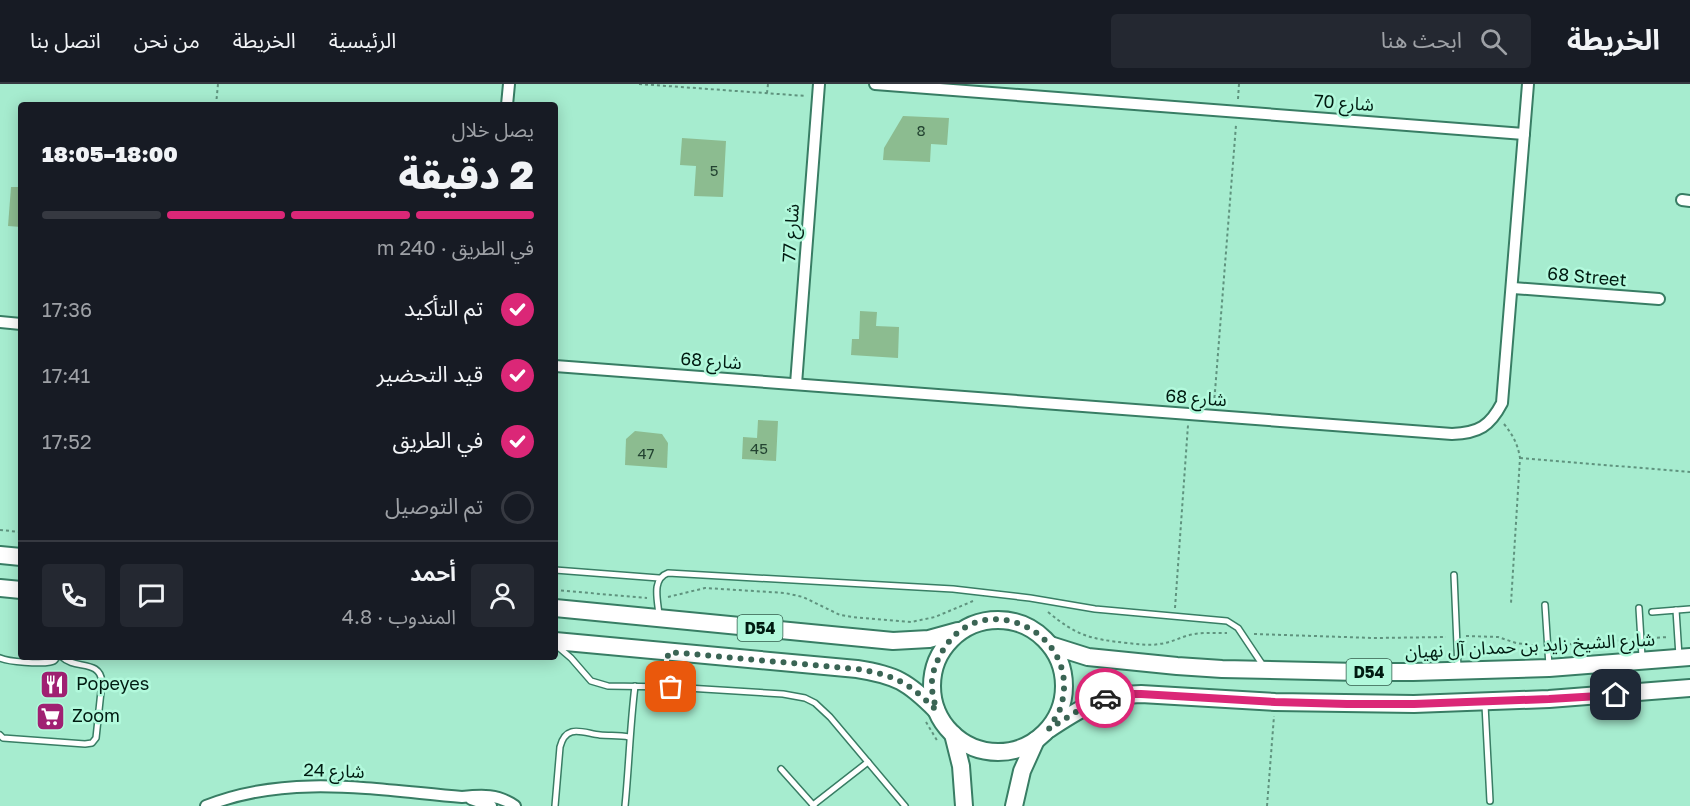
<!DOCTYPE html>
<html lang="ar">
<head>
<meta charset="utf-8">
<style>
  :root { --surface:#171b24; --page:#242831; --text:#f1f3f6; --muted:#9ea1a6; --line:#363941; --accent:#db2777 }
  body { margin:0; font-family:"Golos Text","Noto Sans Arabic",sans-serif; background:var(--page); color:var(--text); direction:rtl; height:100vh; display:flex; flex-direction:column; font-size:22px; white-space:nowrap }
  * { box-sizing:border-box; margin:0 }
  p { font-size:20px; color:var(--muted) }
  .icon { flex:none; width:33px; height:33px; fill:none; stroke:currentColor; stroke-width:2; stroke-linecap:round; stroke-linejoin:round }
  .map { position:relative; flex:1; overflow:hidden; direction:ltr }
  .side { position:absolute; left:18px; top:18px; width:540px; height:558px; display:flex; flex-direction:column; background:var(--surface); border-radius:6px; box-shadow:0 3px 15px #0003; direction:rtl }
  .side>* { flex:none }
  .pin { position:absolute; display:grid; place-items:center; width:51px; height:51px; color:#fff; margin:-26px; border-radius:12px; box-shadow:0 3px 9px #0006 }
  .courier { position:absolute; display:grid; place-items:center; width:60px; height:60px; margin:-30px; border:4px solid #db2777; border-radius:50%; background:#fff; color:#222; box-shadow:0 2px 8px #0007 }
  .summary em { font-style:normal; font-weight:800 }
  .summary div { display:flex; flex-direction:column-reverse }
  .summary { display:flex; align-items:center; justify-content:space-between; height:102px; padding:0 24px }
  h1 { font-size:39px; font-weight:800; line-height:45px }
  .bar { display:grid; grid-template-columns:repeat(4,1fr); gap:9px 6px; align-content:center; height:72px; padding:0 24px }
  .bar i { height:8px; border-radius:4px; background:var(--line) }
  .bar .selected { background:var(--accent) }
  .bar p { grid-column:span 4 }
  .line { display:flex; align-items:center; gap:15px; padding:0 24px; border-top:2px solid var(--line) }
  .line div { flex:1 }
  .round { display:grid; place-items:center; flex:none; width:63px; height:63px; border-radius:6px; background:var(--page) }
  ol { padding:0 24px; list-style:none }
  li { display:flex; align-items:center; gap:18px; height:66px }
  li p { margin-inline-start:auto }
  li .icon { padding:6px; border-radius:50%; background:var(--accent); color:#fff; stroke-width:4 }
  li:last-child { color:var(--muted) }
  li i { width:33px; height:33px; border:3px solid var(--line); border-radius:50% }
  header { display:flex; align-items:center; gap:36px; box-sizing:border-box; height:84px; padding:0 30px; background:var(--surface); border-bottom:2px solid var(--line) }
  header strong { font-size:28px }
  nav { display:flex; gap:33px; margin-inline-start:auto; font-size:21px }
  .search { width:420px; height:54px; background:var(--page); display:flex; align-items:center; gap:15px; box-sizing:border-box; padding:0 21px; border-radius:6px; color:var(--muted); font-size:22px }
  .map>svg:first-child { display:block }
  .building { fill:#8cbc90 }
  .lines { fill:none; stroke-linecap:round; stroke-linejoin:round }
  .lane-casing { stroke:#387d64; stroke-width:8 }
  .street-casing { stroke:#387d64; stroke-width:14 }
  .primary-casing { stroke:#387d64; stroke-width:20 }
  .path { stroke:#5f937e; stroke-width:2; stroke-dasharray:3 3; stroke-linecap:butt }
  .lane { stroke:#fff; stroke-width:5 }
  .street { stroke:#fff; stroke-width:10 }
  .primary { stroke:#fff; stroke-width:16 }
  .done { stroke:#3a6454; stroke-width:6; stroke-dasharray:0 10.8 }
  .route { stroke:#db2777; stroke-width:8 }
  .labels { text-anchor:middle; stroke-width:5; stroke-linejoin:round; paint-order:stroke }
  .number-label { font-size:15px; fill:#234331 }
  .shield { fill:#b2f9dc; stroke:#355e4e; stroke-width:1.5 }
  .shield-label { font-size:16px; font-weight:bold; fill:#001b11 }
  .street-label { font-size:18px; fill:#001b11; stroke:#b2f9dc }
  .poi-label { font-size:18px; fill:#001b11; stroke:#b2f9dc; text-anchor:start }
</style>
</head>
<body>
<header>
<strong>الخريطة</strong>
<div class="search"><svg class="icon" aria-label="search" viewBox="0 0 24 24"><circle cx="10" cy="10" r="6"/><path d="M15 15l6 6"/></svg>ابحث هنا</div>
<nav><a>الرئيسية</a><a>الخريطة</a><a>من نحن</a><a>اتصل بنا</a></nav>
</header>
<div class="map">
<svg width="1690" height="722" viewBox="0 0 1690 722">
  <rect width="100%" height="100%" fill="#a6eccf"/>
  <g class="building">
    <path d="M903,32l46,2 -2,27 -16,-1 -1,18 -47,-2 1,-12z"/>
    <path d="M682,54l44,3 -3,56 -29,-1 2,-30 -16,-1z"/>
    <path d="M11,103h10v40l-13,-1z"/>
    <path d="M860,227l17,1 -1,14 23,1 -1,31 -47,-3 1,-16h7z"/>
    <path d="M758,336l20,1 -2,40 -34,-2 1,-22 14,1z"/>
    <path d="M635,347l27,3 6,9 -1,25 -42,-3 1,-26z"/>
  </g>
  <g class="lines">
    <defs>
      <g id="lane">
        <path d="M555,486l104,8"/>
        <path d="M1454,491l4,94"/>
        <path d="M1545,521l4,61"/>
        <path d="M1639,524l3,49"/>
        <path d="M1676,526l3,46"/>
        <path d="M1652,528l38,-3"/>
        <path d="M659,531c-1,-14 -8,-36 9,-42l285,16 77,9 65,11 132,12 11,7 26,39"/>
        <path d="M557,562l14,12 20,23 17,5 63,1 112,7 22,4 10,5 15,14 75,89"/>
        <path d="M668,571c-4,12 -3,21 3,32"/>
        <path d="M0,574c9,4 40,6 50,4 5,-1 4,-1 7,-5"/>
        <path d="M1485,621l5,96"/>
        <path d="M0,651l3,3 82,6 7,-1 4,-5 6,-56c-2,-23 -27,-12 -40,-25"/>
        <path d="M781,685l33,37"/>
        <path d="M813,721l55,-43"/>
        <path d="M555,722l5,-59c6,-24 23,-14 40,-12 10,1 19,0 29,2"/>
        <path d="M625,722c4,-40 5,-80 10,-120"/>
      </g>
      <g id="street">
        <path d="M875,0l649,50"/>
        <path d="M507,21l2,-21"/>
        <path d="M1682,116l8,1"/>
        <path d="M1513,204l146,11"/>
        <path d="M0,238l21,2"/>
        <path d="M555,282l897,68c27,-1 38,-8 50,-31l26,-319"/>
        <path d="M796,300l23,-300"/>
        <path d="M471,715l20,7"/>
        <path d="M206,722c82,-33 171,-16 256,-9 20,-2 36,-3 53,9"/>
      </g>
      <g id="primary">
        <path d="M0,471l21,2"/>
        <path d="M0,504l21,2"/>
        <path d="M555,524l338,33 36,-2 29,-8"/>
        <circle cx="998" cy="602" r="66"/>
        <path d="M555,557l302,28c39,6 51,13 79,41"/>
        <path d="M1050,561l38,12 89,9 45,3 137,3h54l136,-4 141,-11"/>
        <path d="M1049,645c34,-22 51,-34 92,-35l134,8 139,2 135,-5 141,-11"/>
        <path d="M953,650l8,32 3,40"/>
        <path d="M1014,722l8,-35 14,-31"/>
      </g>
    </defs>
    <use href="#lane" class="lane-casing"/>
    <use href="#street" class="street-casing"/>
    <use href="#primary" class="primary-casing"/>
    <g class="path">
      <path d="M639,0l167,12"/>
      <path d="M767,9l1,-9"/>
      <path d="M1238,15l1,-15"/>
      <path d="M216,21l2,-21"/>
      <path d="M1214,320l22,-279"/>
      <path d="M1504,340c9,11 14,21 16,34l-9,145"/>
      <path d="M1520,374l170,14"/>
      <path d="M0,446l21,2"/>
      <path d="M555,506l92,8"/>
      <path d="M668,513l37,-9 80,5 18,4 37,18 12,2 59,5 24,-5 38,-16"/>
      <path d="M1175,524l13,-183"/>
      <path d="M1048,528c29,24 42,27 79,31 11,1 22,3 32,1 10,-1 18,-5 27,-8 13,-4 27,-3 41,-3"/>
      <path d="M1254,550l120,4 72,-1"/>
      <path d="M1466,552l32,1 18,6 21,3"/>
      <path d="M1651,554l18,-1"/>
      <path d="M1558,561l72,-5"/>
      <path d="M926,638l12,20"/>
      <path d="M1267,722l7,-90"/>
    </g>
    <use href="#lane" class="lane"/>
    <use href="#street" class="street"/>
    <use href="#primary" class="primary"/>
  </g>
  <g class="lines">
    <path class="done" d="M671,603c-7,-12 -6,-22 -2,-35l188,17c38,6 52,14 79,41 -1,-7 -4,-16 -4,-23 -1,-12 4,-25 10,-35 38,-69 144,-19 118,57 -2,6 -8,13 -11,20l38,-24 18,-7"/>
    <path class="route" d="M1105,614l17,-4h19l134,8 72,2h67l135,-5 67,-4"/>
  </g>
  <defs>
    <symbol id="restaurant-square" viewBox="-11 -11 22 22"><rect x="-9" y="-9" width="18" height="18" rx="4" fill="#a02072" stroke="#b2f9dc"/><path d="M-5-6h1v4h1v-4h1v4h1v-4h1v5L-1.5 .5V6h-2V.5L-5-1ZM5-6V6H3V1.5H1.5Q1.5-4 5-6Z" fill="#fff"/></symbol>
    <symbol id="supermarket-square" viewBox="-11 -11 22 22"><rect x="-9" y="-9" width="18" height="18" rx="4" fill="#a02072" stroke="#b2f9dc"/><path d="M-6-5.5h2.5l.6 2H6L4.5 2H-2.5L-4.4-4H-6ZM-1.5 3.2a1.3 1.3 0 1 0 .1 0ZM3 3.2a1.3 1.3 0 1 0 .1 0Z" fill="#fff"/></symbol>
  </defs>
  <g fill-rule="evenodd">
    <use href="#restaurant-square" x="38" y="584" width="33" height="33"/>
    <use href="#supermarket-square" x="34" y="616" width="33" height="33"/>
  </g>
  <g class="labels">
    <g class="number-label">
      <text x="921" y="52">8</text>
      <text x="714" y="92">5</text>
      <text x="759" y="370">45</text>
      <text x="646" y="375">47</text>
    </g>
    <g class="shield">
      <rect x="737.5" y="531" width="45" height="26" rx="4.5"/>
      <rect x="1346.5" y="575" width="45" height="26" rx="4.5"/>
    </g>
    <g class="shield-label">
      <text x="760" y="550">D54</text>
      <text x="1369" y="594">D54</text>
    </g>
    <g class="street-label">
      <text transform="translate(1344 19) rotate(4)" y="6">شارع 70</text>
      <text transform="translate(791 149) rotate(-86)" y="6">شارع 77</text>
      <text transform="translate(1587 193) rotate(5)" y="6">68 Street</text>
      <text transform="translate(711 277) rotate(4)" y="6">شارع 68</text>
      <text transform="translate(1196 314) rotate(4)" y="6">شارع 68</text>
      <text transform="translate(1530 562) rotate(-3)" y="6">شارع الشيخ زايد بن حمدان آل نهيان</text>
      <text transform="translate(334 687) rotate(2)" y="6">شارع 24</text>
    </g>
    <g class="poi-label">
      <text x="76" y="606">Popeyes</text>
      <text x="72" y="638">Zoom</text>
    </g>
  </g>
</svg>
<div class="pin" style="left:671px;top:603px;background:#ea580c"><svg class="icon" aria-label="bag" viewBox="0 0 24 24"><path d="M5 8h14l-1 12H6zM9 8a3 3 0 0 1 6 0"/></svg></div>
<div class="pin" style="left:1616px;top:611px;background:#1f2937"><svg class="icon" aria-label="home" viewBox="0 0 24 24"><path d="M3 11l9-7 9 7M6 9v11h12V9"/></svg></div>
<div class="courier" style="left:1105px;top:614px"><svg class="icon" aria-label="car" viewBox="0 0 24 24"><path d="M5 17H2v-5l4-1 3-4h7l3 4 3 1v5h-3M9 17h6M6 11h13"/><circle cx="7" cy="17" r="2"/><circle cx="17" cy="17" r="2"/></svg></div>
<section class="side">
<div class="summary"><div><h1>2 دقيقة</h1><p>يصل خلال</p></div><em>18:00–18:05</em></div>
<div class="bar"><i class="selected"></i><i class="selected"></i><i class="selected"></i><i></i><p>في الطريق · 240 m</p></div>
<ol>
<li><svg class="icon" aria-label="check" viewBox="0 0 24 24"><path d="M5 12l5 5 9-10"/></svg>تم التأكيد<p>17:36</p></li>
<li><svg class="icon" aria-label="check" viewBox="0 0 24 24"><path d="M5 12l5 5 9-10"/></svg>قيد التحضير<p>17:41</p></li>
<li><svg class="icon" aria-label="check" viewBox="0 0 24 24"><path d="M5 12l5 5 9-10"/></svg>في الطريق<p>17:52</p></li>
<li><i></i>تم التوصيل</li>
</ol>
<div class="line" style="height:108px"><a class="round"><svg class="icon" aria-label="person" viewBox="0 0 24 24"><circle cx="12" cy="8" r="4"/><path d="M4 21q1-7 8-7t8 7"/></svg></a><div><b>أحمد</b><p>المندوب · 4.8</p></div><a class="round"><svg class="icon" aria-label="chat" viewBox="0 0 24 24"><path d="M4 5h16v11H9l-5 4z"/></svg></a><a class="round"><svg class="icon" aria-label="phone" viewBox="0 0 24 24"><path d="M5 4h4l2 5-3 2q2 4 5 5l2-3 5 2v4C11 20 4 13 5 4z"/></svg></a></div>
</section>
</div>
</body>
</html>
